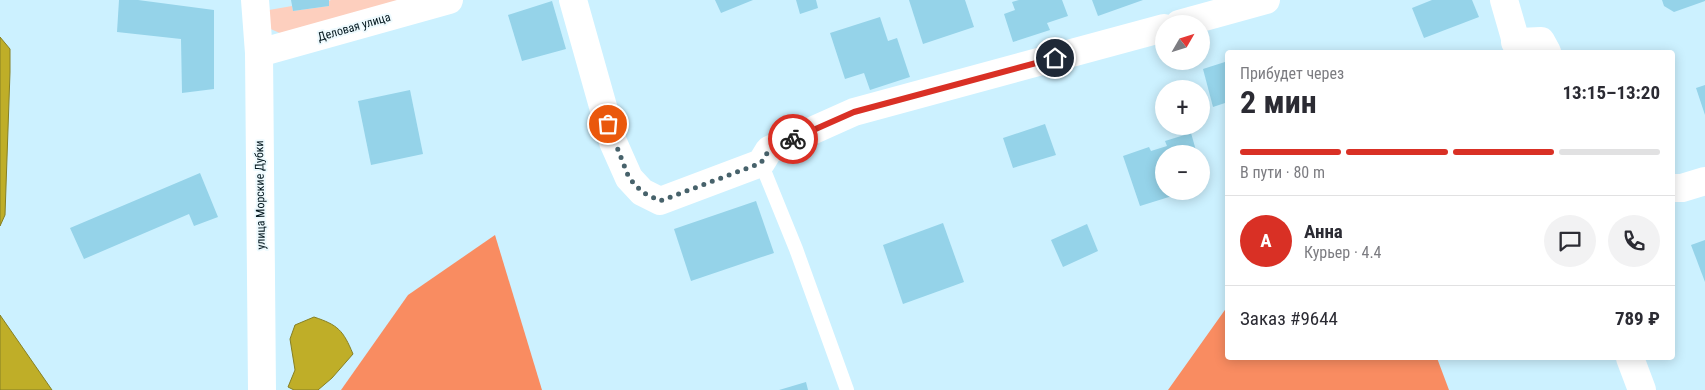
<!DOCTYPE html>
<html lang="ru">
<head>
<meta charset="utf-8">
<style>
  :root { --surface:#fff; --page:#f2f2f3; --text:#2b2b33; --muted:#7c7c81; --line:#e1e1e2; --accent:#d93025 }
  body { margin:0; font-family:"Roboto Condensed",sans-serif; background:var(--page); color:var(--text); height:100vh; display:flex; flex-direction:column; font-size:19px; white-space:nowrap }
  * { box-sizing:border-box; margin:0 }
  p { font-size:16px; color:var(--muted) }
  .icon { flex:none; width:28px; height:28px; fill:none; stroke:currentColor; stroke-width:2; stroke-linecap:round; stroke-linejoin:round }
  .map { position:relative; flex:1; overflow:hidden }
  .panel { position:absolute; left:1225px; top:50px; width:450px; height:310px; display:flex; flex-direction:column; background:var(--surface); border-radius:5px; box-shadow:0 2px 12px #0003 }
  .panel>* { flex:none }
  .needle { width:32px; rotate:51deg }
  .buttons { position:absolute; left:1155px; top:15px; display:grid; gap:10px }
  .buttons a { display:grid; place-items:center; width:55px; height:55px; border-radius:50%; background:var(--surface); box-shadow:0 2px 12px #0003; font-size:25px }
  .pin { position:absolute; display:grid; place-items:center; width:42px; height:42px; color:#fff; margin:-21px; border:2px solid #fff; border-radius:50%; box-shadow:0 1px 5px #0007 }
  .courier { position:absolute; display:grid; place-items:center; width:50px; height:50px; margin:-25px; border:4px solid #d93025; border-radius:50%; background:#fff; color:#222; box-shadow:0 1px 6px #0007 }
  .head em { font-style:normal; font-weight:700 }
  .head div { display:flex; flex-direction:column-reverse }
  .head { display:flex; align-items:center; justify-content:space-between; height:85px; padding:0 15px }
  h1 { font-size:32px; font-weight:700; line-height:38px }
  .bar { display:grid; grid-template-columns:repeat(4,1fr); gap:8px 5px; align-content:center; height:60px; padding:0 15px }
  .bar i { height:6px; border-radius:4px; background:var(--line) }
  .bar .current { background:var(--accent) }
  .bar p { grid-column:span 4 }
  .line { display:flex; align-items:center; gap:12px; padding:0 15px; border-top:1px solid var(--line) }
  .line div { flex:1 }
  .round { display:grid; place-items:center; flex:none; width:52px; height:52px; border-radius:26px; background:var(--page) }
  .map>svg:first-child { display:block }
  .green { fill:#fdcfbe }
  .forest { fill:#f98c61 }
  .water { fill:#bfae28; stroke:#868024 }
  .building { fill:#95d3e9 }
  .lines { fill:none; stroke-linecap:round; stroke-linejoin:round }
  .lane { stroke:#fff; stroke-width:14 }
  .street { stroke:#fff; stroke-width:28 }
  .done { stroke:#47626b; stroke-width:5; stroke-dasharray:0 9 }
  .route { stroke:#d93025; stroke-width:6 }
  .labels { text-anchor:middle; stroke-width:4; stroke-linejoin:round; paint-order:stroke }
  .street-label { font-size:12px; fill:#00151c; stroke:#eefafe }
</style>
</head>
<body>
<div class="map">
<svg width="1705" height="390" viewBox="0 0 1705 390">
  <rect width="100%" height="100%" fill="#ccf1ff"/>
  <path class="green" d="M331,0h88l-130,37 -23,-10 3,-17 23,-4 1,5 36,-5v-5z"/>
  <g class="forest">
    <path d="M495,235l47,155h-201l67,-95z"/>
    <path d="M1227,307l1,51h209l12,32h-281z"/>
  </g>
  <g class="water">
    <path d="M0,37l10,12v23l-5,143 -5,11z"/>
    <path d="M0,315l52,75h-52z"/>
    <path d="M314,317c24,8 29,13 39,37l-21,24 -14,12h-24l-6,-3 7,-17 -5,-31 5,-14z"/>
  </g>
  <g class="building">
    <path d="M119,0h19l76,10v79l-32,4 -1,-54 -64,-7z"/>
    <path d="M291,0h38v6l-36,5z"/>
    <path d="M715,0h38l-32,13z"/>
    <path d="M796,0h20l2,8 -18,6z"/>
    <path d="M909,0h56l9,27 -51,17z"/>
    <path d="M1019,0h43l6,16 -21,7 3,7 -37,12 -9,-28 11,-4 -3,-8z"/>
    <path d="M1092,0h51l-45,16z"/>
    <path d="M1432,0h40l7,17 -55,21 -12,-30z"/>
    <path d="M1662,0h43v1l-31,11 -10,-6z"/>
    <path d="M552,1l14,48 -44,12 -14,-46z"/>
    <path d="M880,17l8,24 9,-3 13,39 -40,13 -6,-17 -19,6 -15,-46z"/>
    <path d="M1228,61v41l-15,5 -10,-38z"/>
    <path d="M1705,85v30l-9,-27z"/>
    <path d="M410,90l13,64 -52,11 -13,-64z"/>
    <path d="M1045,124l11,31 -43,13 -10,-30z"/>
    <path d="M1191,133l6,21h-33v37l21,1 -45,14 -17,-50 26,-9 2,4 16,-5 -2,-5z"/>
    <path d="M1201,167l6,18 -6,1z"/>
    <path d="M200,173l18,44 -24,9 -5,-12 -105,45 -14,-31z"/>
    <path d="M756,201l18,52 -83,28 -17,-52z"/>
    <path d="M943,223l21,59 -61,22 -20,-59z"/>
    <path d="M1087,224l11,27 -35,16 -12,-27z"/>
    <path d="M1705,240v42l-14,-37z"/>
    <path d="M806,382l2,8h-29z"/>
  </g>
  <g class="lines">
    <path class="lane" d="M761,163l35,86 51,141"/>
    <g class="street">
      <path d="M255,0l4,53 3,337"/>
      <path d="M573,0l40,142 16,36 13,14 18,9 101,-38 8,-13 85,-38 310,-84"/>
      <path d="M1504,0l15,52"/>
      <path d="M1179,24l87,-24"/>
      <path d="M1515,42l26,-1 6,11"/>
      <path d="M259,53l190,-53"/>
      <path d="M1672,188h10l23,-7"/>
      <path d="M1630,358l12,32"/>
    </g>
  </g>
  <g class="lines">
    <path class="done" d="M608,124l21,54 13,14 18,9 101,-38 8,-13 24,-11"/>
    <path class="route" d="M793,139l61,-27 201,-54"/>
  </g>
  <g class="labels">
    <g class="street-label">
      <text transform="translate(354 27) rotate(-16)" y="4">Деловая улица</text>
      <text transform="translate(260 195) rotate(-91)" y="4">улица Морские Дубки</text>
    </g>
  </g>
</svg>
<div class="buttons">
<a><svg class="needle" viewBox="-14 -14 28 28"><path d="M0-13l5 13h-10z" fill="#e53935"/><path d="M0 13l5-13h-10z" fill="#7c7c81"/></svg></a>
<a>+</a>
<a>−</a>
</div>
<div class="pin" style="left:608px;top:124px;background:#ea580c"><svg class="icon" aria-label="bag" viewBox="0 0 24 24"><path d="M5 8h14l-1 12H6zM9 8a3 3 0 0 1 6 0"/></svg></div>
<div class="pin" style="left:1055px;top:58px;background:#1f2937"><svg class="icon" aria-label="home" viewBox="0 0 24 24"><path d="M3 11l9-7 9 7M6 9v11h12V9"/></svg></div>
<div class="courier" style="left:793px;top:139px"><svg class="icon" aria-label="bike" viewBox="0 0 24 24"><circle cx="6" cy="16" r="4"/><circle cx="18" cy="16" r="4"/><path d="M6 16l4-8h5l3 8M10 8l3 8H6M13 5h3"/></svg></div>
<section class="panel">
<div class="head"><div><h1>2 мин</h1><p>Прибудет через</p></div><em>13:15–13:20</em></div>
<div class="bar"><i class="current"></i><i class="current"></i><i class="current"></i><i></i><p>В пути · 80 m</p></div>
<div class="line" style="height:90px"><b class="round" style="background:var(--accent);color:#fff">А</b><div><b>Анна</b><p>Курьер · 4.4</p></div><a class="round"><svg class="icon" aria-label="chat" viewBox="0 0 24 24"><path d="M4 5h16v11H9l-5 4z"/></svg></a><a class="round"><svg class="icon" aria-label="phone" viewBox="0 0 24 24"><path d="M5 4h4l2 5-3 2q2 4 5 5l2-3 5 2v4C11 20 4 13 5 4z"/></svg></a></div>
<div class="line" style="height:65px"><div>Заказ #9644</div><b>789 ₽</b></div>
</section>
</div>
</body>
</html>
